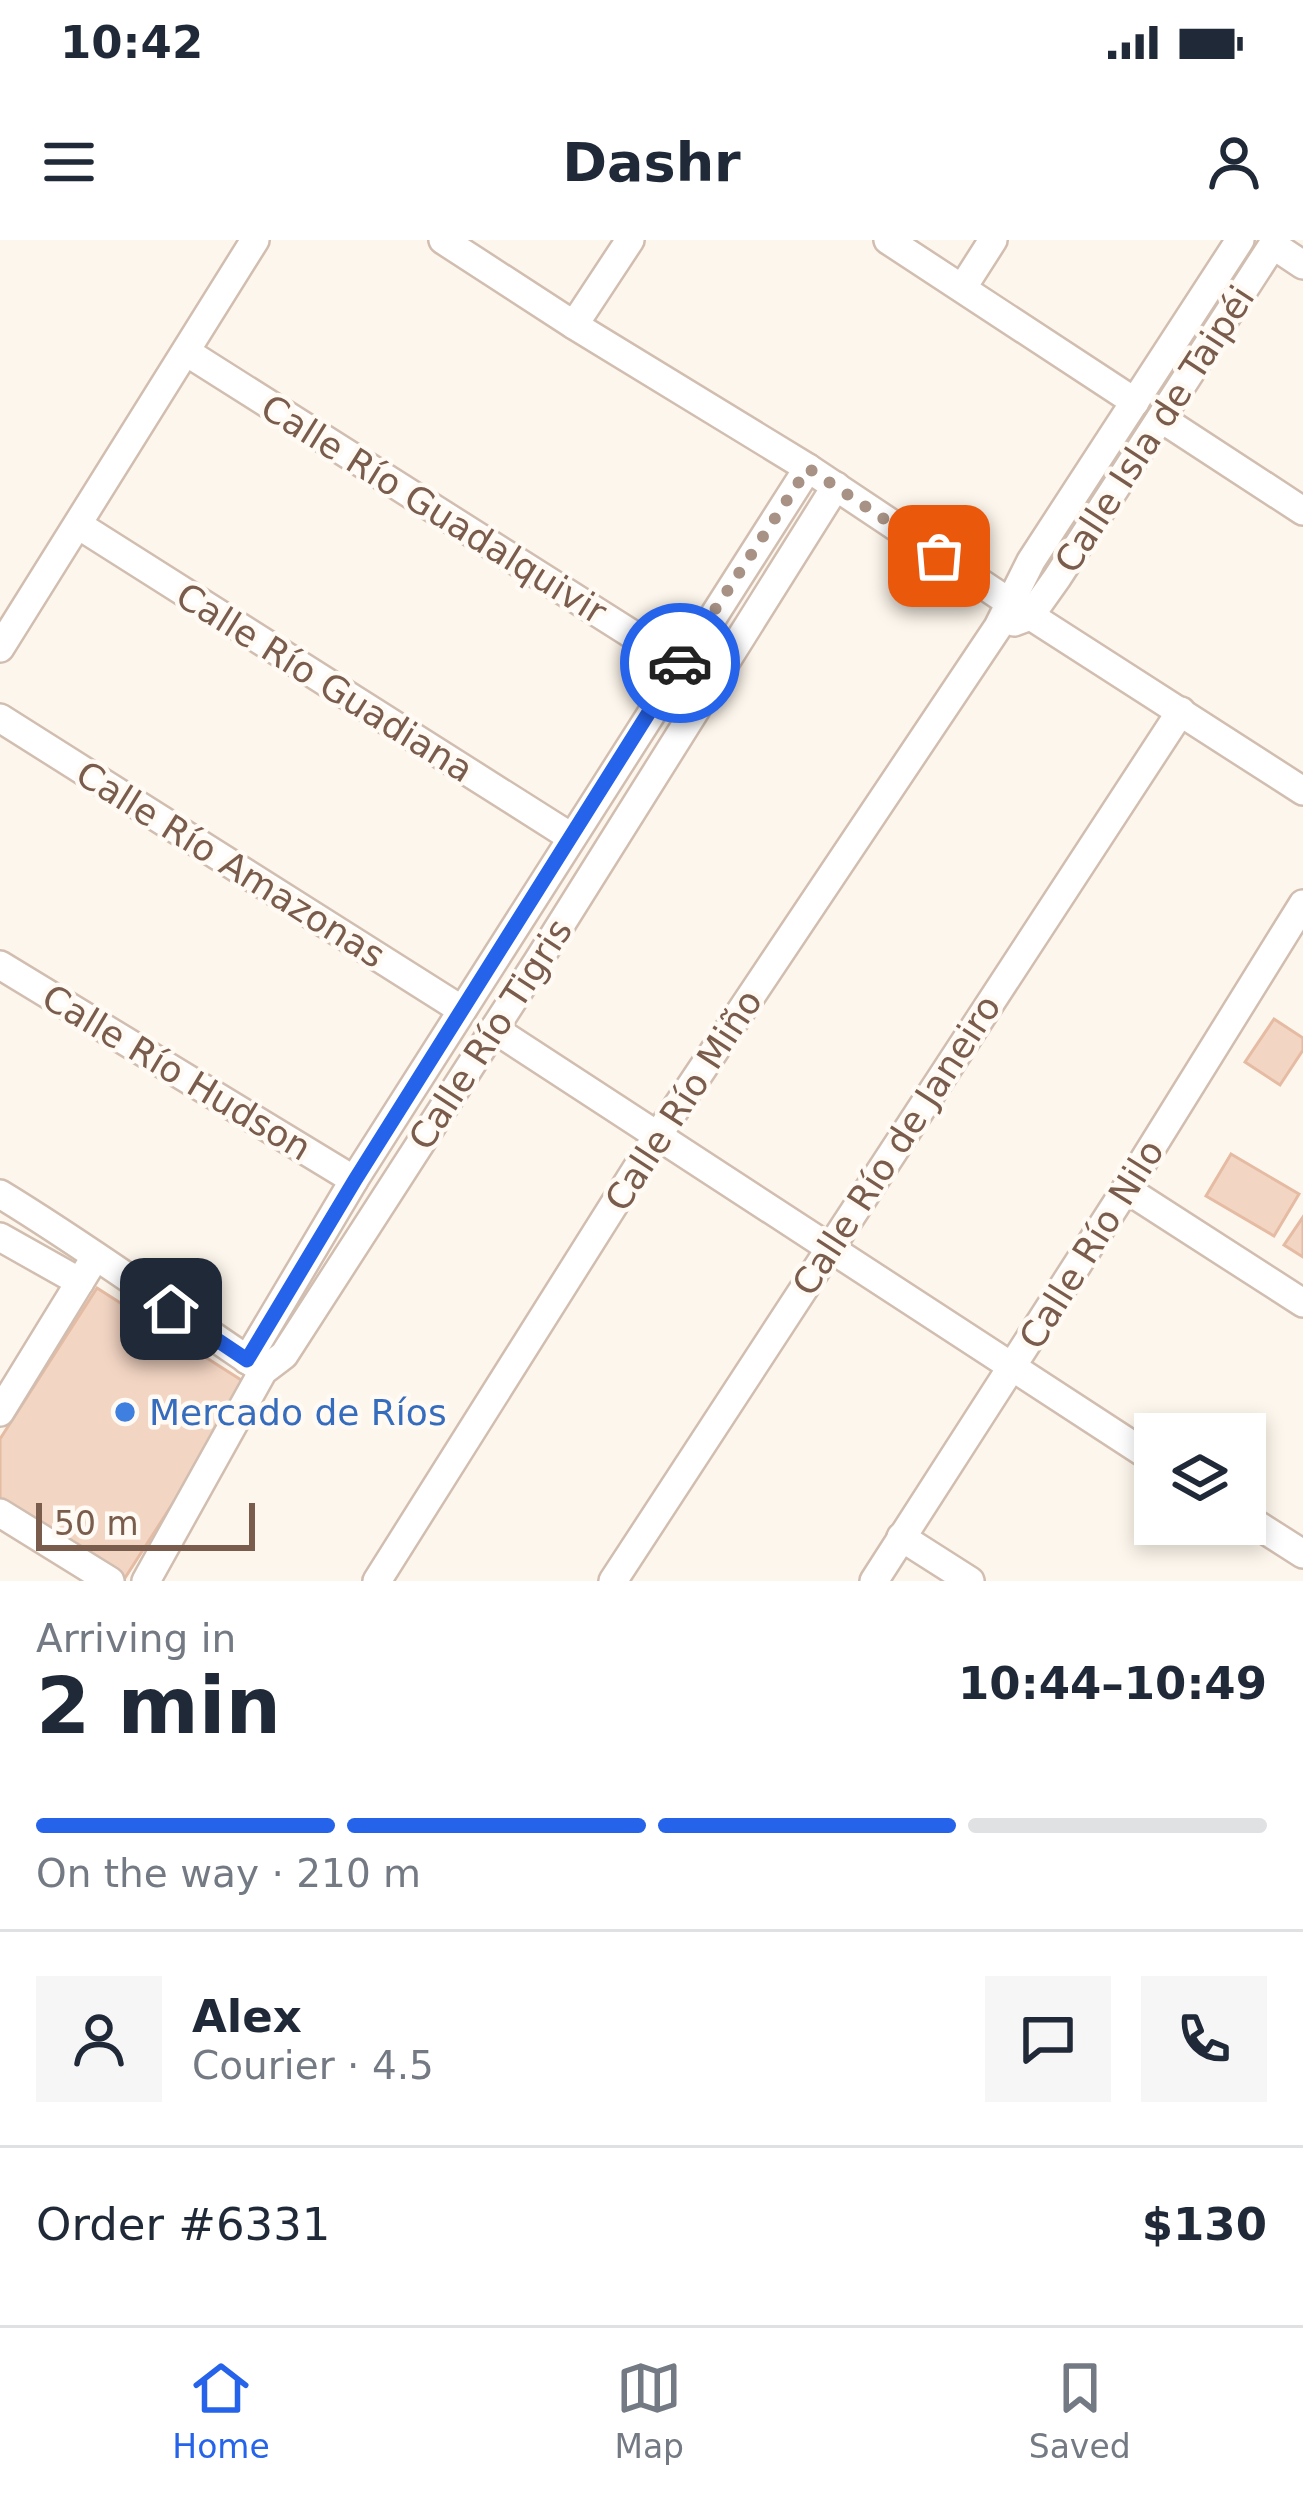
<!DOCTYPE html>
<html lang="en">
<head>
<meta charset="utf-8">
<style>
  :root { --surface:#fff; --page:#f6f6f7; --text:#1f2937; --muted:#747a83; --line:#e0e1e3; --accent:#2563eb }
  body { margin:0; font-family:"DejaVu Sans",sans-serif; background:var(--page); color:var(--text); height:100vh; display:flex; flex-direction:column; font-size:45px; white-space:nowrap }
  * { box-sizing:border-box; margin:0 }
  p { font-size:39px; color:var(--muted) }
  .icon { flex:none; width:66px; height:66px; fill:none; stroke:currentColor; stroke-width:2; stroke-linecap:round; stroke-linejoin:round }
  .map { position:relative; height:1341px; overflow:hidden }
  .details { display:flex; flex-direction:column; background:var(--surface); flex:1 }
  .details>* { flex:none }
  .fabs { position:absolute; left:1134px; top:1173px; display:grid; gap:24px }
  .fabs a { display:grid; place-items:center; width:132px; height:132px; border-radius:0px; background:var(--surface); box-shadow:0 6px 18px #0003; font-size:60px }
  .scale { position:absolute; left:36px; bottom:30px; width:219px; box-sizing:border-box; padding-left:12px; border:6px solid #7a5c4d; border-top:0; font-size:33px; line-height:42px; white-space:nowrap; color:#7a5c4d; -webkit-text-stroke:9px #fffaf3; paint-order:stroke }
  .pin { position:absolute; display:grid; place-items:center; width:102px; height:102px; color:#fff; margin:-51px; border-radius:24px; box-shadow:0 6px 18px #0006 }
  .courier { position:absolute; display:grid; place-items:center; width:120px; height:120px; margin:-60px; border:9px solid #2563eb; border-radius:50%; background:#fff; color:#222; box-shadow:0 3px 15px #0007 }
  .summary em { font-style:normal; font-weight:700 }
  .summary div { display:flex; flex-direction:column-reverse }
  .summary { display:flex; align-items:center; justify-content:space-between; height:204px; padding:0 36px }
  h1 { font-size:78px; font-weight:700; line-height:90px }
  .bar { display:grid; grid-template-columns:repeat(4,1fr); gap:18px 12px; align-content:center; height:144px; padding:0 36px }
  .bar i { height:15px; border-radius:9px; background:var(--line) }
  .bar .active { background:var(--accent) }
  .bar p { grid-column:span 4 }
  .line { display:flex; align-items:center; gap:30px; padding:0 36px; border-top:3px solid var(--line) }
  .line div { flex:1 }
  .round { display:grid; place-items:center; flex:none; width:126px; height:126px; border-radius:0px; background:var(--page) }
  .status { display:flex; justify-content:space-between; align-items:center; height:84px; padding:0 60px; background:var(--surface); direction:ltr }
  .status svg { height:33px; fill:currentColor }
  header { display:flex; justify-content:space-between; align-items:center; height:156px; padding:0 36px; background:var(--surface); font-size:54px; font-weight:700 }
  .tab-bar { display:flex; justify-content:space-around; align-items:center; height:168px; border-top:3px solid var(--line); background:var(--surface); font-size:33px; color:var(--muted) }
  .tab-bar a { display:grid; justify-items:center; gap:6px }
  .tab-bar .active { color:var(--accent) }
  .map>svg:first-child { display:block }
  .building { fill:#f3d5c3; stroke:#e6bba3; stroke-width:3 }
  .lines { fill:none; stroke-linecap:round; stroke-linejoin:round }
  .minor-casing { stroke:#d1beb0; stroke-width:32 }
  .minor { stroke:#fff; stroke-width:27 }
  .done { stroke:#a89285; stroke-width:12; stroke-dasharray:0 21.6 }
  .route { stroke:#2563eb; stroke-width:15 }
  .shop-dot { fill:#3f7fe0; stroke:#fffaf3; stroke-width:4.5 }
  .labels { text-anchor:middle; stroke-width:9; stroke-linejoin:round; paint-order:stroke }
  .street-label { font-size:36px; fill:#7a5c4d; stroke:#fffaf3 }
  .shop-label { font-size:36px; fill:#366cbe; stroke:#fffaf3; text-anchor:start }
</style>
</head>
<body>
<div class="status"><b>10:42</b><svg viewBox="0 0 49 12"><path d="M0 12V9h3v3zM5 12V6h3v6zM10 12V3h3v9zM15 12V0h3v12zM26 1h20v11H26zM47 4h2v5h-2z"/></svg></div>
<header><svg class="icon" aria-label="menu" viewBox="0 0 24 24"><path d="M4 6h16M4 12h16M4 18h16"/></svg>Dashr<svg class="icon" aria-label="person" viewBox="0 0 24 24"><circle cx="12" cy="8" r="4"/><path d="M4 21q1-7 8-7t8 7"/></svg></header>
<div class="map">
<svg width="1303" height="1341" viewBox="0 0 1303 1341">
  <rect width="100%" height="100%" fill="#fdf6ec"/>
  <g class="building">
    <path d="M1274,779l29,19v12l-23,35 -35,-23z"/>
    <path d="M1231,914l68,40 -25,42 -68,-40z"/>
    <path d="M1303,977v40l-19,-12z"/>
    <path d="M97,1048l152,97 -126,196 -123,-73v-69z"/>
  </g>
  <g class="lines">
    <defs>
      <g id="minor">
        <path d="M443,0l131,85 234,143 201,134 294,189"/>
        <path d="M888,0l247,162"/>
        <path d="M1273,5l30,20"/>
        <path d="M963,47l30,-47"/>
        <path d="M574,85l56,-85"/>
        <path d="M188,113l491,311"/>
        <path d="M1162,179l141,92"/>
        <path d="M80,286l491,311"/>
        <path d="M1014,382l16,-6 27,-38 219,-338"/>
        <path d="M0,408l255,-408"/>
        <path d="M0,478l462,292"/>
        <path d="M0,725l354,215"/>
        <path d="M494,789l661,431"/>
        <path d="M1126,949l177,114"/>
        <path d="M0,954c89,54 173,116 260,174"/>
        <path d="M0,997l80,45"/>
        <path d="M247,1120l107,-180 454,-712"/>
        <path d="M0,1172l94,-153"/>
        <path d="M0,1273l110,68"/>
        <path d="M1245,1277l58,37"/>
        <path d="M901,1297l69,44"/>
        <path d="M146,1341l117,-210 21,-16 254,-394 298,-475"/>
        <path d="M377,1341l279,-443 342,-511 33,-66 209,-321"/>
        <path d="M613,1341l568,-870"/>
        <path d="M874,1341l252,-392 177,-285"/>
      </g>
    </defs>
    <use href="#minor" class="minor-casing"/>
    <use href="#minor" class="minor"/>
  </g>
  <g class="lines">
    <path class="done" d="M680,423l128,-195 131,88"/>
    <path class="route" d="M171,1069l76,51 108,-180 325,-517"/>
  </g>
  <circle class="shop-dot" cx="125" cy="1172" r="12"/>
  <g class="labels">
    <g class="street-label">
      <text transform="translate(1154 189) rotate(-57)" y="13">Calle Isla de Taipéi</text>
      <text transform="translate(434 269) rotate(32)" y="13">Calle Río Guadalquivir</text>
      <text transform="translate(325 442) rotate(32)" y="13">Calle Río Guadiana</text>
      <text transform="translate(231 624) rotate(32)" y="13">Calle Río Amazonas</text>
      <text transform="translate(490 794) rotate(-57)" y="13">Calle Río Tigris</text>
      <text transform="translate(177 832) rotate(31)" y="13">Calle Río Hudson</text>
      <text transform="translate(683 860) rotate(-57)" y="13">Calle Río Miño</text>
      <text transform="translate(896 905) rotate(-57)" y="13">Calle Río de Janeiro</text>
      <text transform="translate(1091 1004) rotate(-58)" y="13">Calle Río Nilo</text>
    </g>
    <g class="shop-label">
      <text x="149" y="1185">Mercado de Ríos</text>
    </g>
  </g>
</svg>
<div class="fabs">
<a><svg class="icon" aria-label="layers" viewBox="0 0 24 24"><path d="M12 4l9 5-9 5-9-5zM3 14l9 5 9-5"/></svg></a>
</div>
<div class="scale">50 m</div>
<div class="pin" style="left:939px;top:316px;background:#ea580c"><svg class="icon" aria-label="bag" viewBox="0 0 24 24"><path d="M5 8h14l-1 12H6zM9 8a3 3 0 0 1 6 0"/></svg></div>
<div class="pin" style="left:171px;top:1069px;background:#1f2937"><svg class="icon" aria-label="home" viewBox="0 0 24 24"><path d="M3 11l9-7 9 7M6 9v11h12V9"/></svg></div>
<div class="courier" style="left:680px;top:423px"><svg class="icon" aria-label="car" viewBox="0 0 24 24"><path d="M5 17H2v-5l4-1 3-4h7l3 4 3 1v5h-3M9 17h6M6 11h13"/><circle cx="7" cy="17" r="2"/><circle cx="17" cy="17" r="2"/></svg></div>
</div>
<section class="details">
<div class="summary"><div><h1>2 min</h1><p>Arriving in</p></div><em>10:44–10:49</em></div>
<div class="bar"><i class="active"></i><i class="active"></i><i class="active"></i><i></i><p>On the way · 210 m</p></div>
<div class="line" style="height:216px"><a class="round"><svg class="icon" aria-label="person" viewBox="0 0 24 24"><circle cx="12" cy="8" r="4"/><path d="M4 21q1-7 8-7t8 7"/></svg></a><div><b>Alex</b><p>Courier · 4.5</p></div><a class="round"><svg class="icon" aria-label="chat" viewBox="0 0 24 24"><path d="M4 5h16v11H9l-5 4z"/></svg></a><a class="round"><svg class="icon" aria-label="phone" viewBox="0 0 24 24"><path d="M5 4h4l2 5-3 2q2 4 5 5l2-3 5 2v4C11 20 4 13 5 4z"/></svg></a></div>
<div class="line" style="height:156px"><div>Order #6331</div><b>$130</b></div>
</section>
<nav class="tab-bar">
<a class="active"><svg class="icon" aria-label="home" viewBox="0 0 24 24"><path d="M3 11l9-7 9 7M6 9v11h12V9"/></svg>Home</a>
<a><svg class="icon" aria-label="map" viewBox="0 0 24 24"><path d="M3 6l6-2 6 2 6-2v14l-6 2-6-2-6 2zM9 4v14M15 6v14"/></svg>Map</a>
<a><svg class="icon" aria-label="saved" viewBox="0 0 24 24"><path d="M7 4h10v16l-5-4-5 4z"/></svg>Saved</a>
</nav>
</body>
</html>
